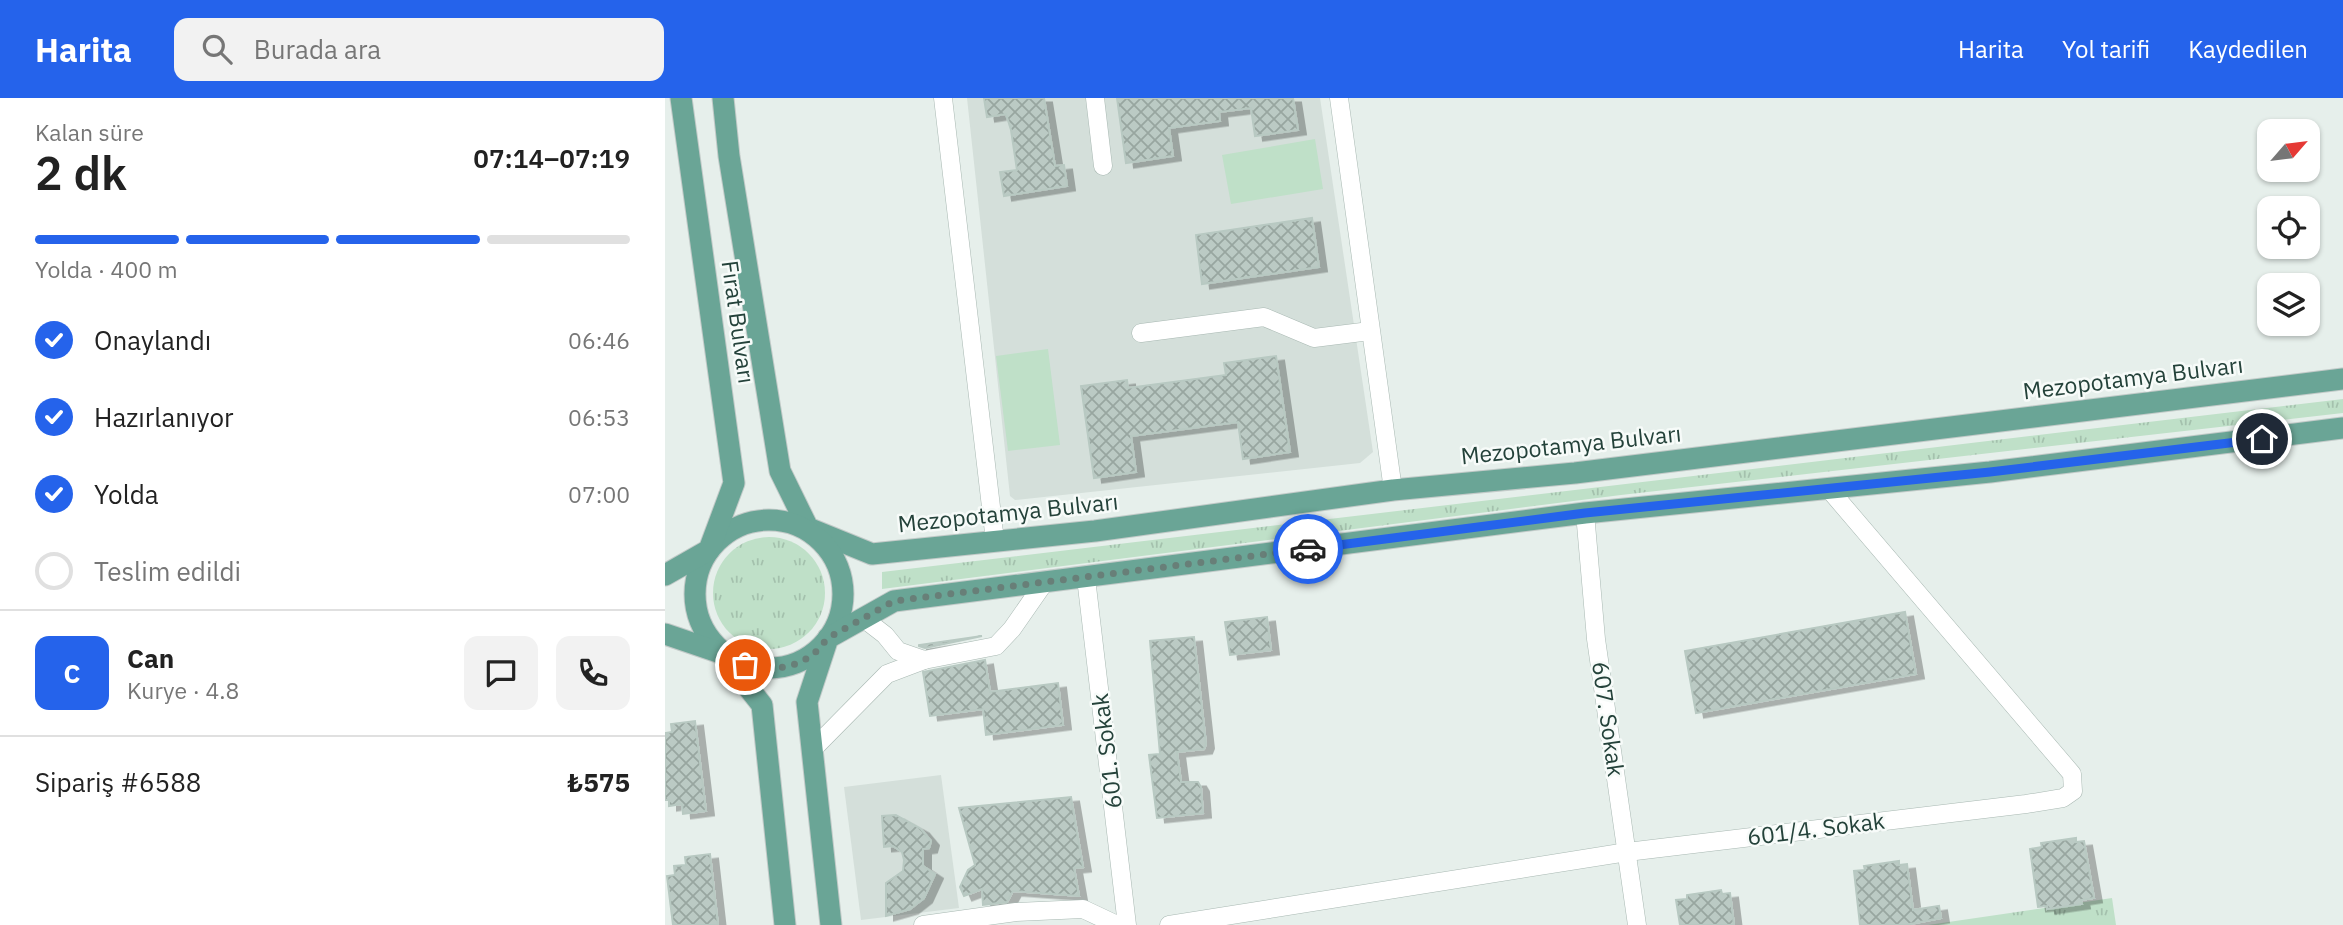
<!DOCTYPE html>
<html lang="tr">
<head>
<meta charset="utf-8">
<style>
  :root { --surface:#fff; --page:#f2f2f2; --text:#222; --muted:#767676; --line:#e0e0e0; --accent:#2563eb }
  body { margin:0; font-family:"IBM Plex Sans",sans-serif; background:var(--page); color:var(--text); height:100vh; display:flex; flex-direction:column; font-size:26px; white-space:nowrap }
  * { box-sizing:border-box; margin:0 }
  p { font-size:23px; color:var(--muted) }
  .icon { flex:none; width:38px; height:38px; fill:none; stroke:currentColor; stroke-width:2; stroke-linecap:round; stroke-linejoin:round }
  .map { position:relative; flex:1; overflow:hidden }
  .drawer { display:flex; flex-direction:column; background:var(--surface); width:665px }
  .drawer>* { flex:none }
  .needle { width:46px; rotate:62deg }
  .fabs { position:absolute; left:1592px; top:21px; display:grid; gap:14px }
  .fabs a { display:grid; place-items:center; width:63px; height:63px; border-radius:14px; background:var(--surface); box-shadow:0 2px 5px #0004; font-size:35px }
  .pin { position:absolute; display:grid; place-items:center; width:60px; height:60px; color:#fff; margin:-30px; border:4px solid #fff; border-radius:50%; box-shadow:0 2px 7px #0007 }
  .courier { position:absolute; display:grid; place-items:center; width:70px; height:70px; margin:-35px; border:5px solid #2563eb; border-radius:50%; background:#fff; color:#222; box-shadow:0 2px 9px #0007 }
  .headline em { font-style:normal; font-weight:600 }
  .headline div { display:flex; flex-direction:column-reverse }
  .headline { display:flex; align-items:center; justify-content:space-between; height:119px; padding:0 35px }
  h1 { font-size:46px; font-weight:600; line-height:52px }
  .bar { display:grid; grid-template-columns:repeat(4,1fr); gap:10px 7px; align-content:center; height:84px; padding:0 35px }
  .bar i { height:9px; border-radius:5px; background:var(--line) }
  .bar .on { background:var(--accent) }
  .bar p { grid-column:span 4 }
  .line { display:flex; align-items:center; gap:18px; padding:0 35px; border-top:2px solid var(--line) }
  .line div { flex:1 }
  .round { display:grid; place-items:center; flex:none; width:74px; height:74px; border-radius:14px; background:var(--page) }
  ol { padding:0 35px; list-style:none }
  li { display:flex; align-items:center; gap:21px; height:77px }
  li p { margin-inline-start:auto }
  li .icon { padding:7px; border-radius:50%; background:var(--accent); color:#fff; stroke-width:4 }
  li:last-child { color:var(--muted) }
  li i { width:38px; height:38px; border:4px solid var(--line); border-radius:50% }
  header { display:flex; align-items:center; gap:42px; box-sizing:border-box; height:98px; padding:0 35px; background:var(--accent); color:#fff }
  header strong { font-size:33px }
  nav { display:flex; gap:38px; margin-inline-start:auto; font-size:24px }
  .search { width:490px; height:63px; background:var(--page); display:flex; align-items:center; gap:18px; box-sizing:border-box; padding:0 24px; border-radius:14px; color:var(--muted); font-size:26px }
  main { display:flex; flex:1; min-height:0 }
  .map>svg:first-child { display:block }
  .built { fill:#d4dfda }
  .grass { fill:url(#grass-tufts) }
  .pitch { fill:#bfe0c8 }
  .building { fill:url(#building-cross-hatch); stroke:#b8c9c2; stroke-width:2; filter:url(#shadow) }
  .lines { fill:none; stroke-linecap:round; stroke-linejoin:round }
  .minor-casing { stroke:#a8b8b2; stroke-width:19 }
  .major-casing { stroke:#c2cac8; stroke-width:23 }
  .minor { stroke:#fff; stroke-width:18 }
  .major { stroke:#6aa596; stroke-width:21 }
  .done { stroke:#687f78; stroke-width:7; stroke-dasharray:0 12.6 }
  .route { stroke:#2563eb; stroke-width:9 }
  .labels { text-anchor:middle; stroke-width:5; stroke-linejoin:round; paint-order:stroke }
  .street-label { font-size:23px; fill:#24423a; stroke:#f7fbf9 }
</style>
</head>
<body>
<header>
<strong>Harita</strong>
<div class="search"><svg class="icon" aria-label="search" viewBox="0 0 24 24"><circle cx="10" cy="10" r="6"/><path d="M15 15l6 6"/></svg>Burada ara</div>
<nav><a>Harita</a><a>Yol tarifi</a><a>Kaydedilen</a></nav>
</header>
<main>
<section class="drawer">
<div class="headline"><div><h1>2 dk</h1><p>Kalan süre</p></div><em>07:14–07:19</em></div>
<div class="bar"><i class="on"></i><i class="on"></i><i class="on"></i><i></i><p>Yolda · 400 m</p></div>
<ol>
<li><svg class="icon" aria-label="check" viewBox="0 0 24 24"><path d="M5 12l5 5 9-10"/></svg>Onaylandı<p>06:46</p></li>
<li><svg class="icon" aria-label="check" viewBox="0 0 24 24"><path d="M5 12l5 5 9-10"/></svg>Hazırlanıyor<p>06:53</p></li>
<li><svg class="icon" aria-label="check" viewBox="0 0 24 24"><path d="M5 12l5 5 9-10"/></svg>Yolda<p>07:00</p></li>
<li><i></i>Teslim edildi</li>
</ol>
<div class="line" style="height:126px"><b class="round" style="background:var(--accent);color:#fff">C</b><div><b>Can</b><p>Kurye · 4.8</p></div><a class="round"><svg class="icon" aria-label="chat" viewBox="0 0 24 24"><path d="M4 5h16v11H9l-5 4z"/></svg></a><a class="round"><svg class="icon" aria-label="phone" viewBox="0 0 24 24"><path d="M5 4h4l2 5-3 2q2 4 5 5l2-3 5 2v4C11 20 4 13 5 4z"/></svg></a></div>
<div class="line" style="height:91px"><div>Sipariş #6588</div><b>₺575</b></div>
</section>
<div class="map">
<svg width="1678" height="827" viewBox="0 0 1678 827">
  <defs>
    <pattern id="grass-tufts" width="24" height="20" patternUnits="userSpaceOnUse" patternTransform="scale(1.75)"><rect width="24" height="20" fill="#bfe0c8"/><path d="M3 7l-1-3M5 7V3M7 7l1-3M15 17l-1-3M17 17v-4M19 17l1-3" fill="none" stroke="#a4c1ad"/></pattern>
    <pattern id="building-cross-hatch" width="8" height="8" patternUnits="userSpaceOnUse" patternTransform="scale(1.75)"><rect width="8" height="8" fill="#bbcac4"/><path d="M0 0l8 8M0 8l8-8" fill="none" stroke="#98a6a0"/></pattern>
    <filter id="shadow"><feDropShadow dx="8" dy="4.5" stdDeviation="0" flood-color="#0004"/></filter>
  </defs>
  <rect width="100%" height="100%" fill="#e6efeb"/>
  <g class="built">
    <path d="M302,0h353l53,354 -13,11 -345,37 -5,-4z"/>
    <path d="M276,677l18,133 -98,12 -17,-133z"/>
  </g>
  <g class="grass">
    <path d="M1678,301v14l-722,82 -739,94v-17z"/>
    <circle cx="104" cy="495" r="56"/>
    <path d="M1447,800l4,27h-188z"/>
  </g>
  <g class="pitch">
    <path d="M650,41l8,50 -92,15 -9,-49z"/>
    <path d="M383,251l12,96 -52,6 -12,-95z"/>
  </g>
  <g class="building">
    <path d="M319,0h60l11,68 9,-1 3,21 -63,10 -4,-24 17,-2 -6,-40 -5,-16 -19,3z"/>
    <path d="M452,0h176l5,32 -43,6 -4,-28 -32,4 1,9 -51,7 4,28 -47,7z"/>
    <path d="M647,120l7,49 -117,17 -6,-49z"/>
    <path d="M611,258l14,96 -47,7 -5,-37 -107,14 5,36 -42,6 -13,-92 46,-6 1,8 98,-13 -2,-12z"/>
    <path d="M1240,514l11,62 -220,39 -11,-62z"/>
    <path d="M602,519l4,33 -41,5 -5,-33z"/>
    <path d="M317,538l-57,12 -6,-2v-1z"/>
    <path d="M529,539l12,107 -2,5 -27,3 4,30h17l3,5 2,26 -46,5 -8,-63 11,-1 -10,-113z"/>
    <path d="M320,562l5,32 68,-9 5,42 -77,10 -3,-26 -53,7 -7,-44z"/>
    <path d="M30,623l11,90 -23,3 -1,-10 -13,2v-6h-4v-67l7,-1 -1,-8z"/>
    <path d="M406,699l12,70 -9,1 5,28 -66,-5 -6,11 -24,3 -1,-16 -18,7 -4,-9 8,-17 7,-5 -16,-57z"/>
    <path d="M231,717l25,14 10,12 -2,7 -6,1v17l12,8 -11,24 -14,11 -24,7v-33l17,-12 1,-11 -2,-8 -9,-6 -9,1 -2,-31z"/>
    <path d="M1411,740v4l8,-1 10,57 -13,2 1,4 -35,5v-3l-9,1 -8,-58 12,-2 -1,-4z"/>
    <path d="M45,756l8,71h-45l-6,-49 8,-1 -1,-9 12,-1 -1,-8z"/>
    <path d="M1234,763v4l8,-1 6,46 26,-4 2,12 -36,7h-45l-6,-54 11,-1 -1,-4z"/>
    <path d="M1056,792l1,4 8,-1 4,32h-54l-4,-25 11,-1v-4z"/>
  </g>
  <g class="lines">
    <defs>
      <g id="minor">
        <path d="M278,0l52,443"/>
        <path d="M430,0l8,68"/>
        <path d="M674,0l54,392"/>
        <path d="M476,235l123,-16 50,21 56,-7"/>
        <path d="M920,415l11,126 41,286"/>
        <path d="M421,480l41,347"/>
        <path d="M198,520l22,17 13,16 26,9 72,-14 16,-17 32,-46"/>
        <path d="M147,652l75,-76 37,-14"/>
        <path d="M258,827l93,-13 67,-3 34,16"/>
        <path d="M504,827l458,-73 399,-48 37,-6 10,-7 -1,-17 -244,-286"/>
      </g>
      <g id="major">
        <path d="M58,0l6,58 51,315 28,57 64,26 223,-23 298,-41 182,-17 768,-94"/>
        <circle cx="104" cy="496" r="74"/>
        <path d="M0,477l44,-25 25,-67 -53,-385"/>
        <path d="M0,536l56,19 41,52 23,220"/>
        <path d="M166,827l-24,-223 21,-64 66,-37 691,-88 405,-41 353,-44"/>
      </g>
    </defs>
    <use href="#minor" class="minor-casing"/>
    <use href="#major" class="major-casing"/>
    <use href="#minor" class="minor"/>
    <use href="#major" class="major"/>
  </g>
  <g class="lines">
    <path class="done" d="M80,567l23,4 23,-3 21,-10 16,-18 66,-37 414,-52"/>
    <path class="route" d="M643,451l277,-36 405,-41 272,-33"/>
  </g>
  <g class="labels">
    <g class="street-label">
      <text transform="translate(73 224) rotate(82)" y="8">Fırat Bulvarı</text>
      <text transform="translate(1468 280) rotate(-7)" y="8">Mezopotamya Bulvarı</text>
      <text transform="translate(906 347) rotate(-6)" y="8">Mezopotamya Bulvarı</text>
      <text transform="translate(343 415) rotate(-6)" y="8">Mezopotamya Bulvarı</text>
      <text transform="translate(943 621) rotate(82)" y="8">607. Sokak</text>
      <text transform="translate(442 653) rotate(-97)" y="8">601. Sokak</text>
      <text transform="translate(1151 731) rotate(-7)" y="8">601/4. Sokak</text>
    </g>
  </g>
</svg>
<div class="fabs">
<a><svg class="needle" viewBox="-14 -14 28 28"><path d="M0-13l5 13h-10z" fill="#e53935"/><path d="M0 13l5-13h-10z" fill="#767676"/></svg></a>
<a><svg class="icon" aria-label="locate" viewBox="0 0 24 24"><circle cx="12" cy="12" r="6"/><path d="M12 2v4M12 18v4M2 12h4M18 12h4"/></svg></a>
<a><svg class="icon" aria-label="layers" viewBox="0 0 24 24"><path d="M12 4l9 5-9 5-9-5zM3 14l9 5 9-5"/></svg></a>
</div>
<div class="pin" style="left:80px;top:567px;background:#ea580c"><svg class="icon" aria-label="bag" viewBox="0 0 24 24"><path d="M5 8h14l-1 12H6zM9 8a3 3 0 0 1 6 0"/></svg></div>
<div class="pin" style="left:1597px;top:341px;background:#1f2937"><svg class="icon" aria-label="home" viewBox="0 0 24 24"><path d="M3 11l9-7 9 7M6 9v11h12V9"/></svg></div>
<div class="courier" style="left:643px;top:451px"><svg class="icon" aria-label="car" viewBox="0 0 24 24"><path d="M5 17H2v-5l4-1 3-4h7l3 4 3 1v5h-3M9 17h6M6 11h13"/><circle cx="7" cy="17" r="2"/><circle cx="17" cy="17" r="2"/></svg></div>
</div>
</main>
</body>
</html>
